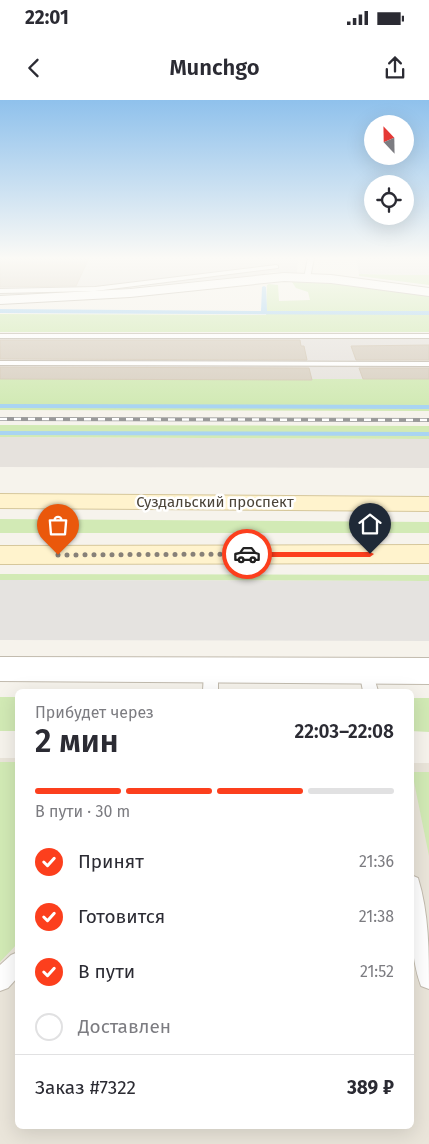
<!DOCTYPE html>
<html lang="ru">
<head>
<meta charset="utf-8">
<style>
  :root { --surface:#fff; --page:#f7f7f7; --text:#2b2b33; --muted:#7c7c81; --line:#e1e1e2; --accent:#fc3f1d }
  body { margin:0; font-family:"Fira Sans",sans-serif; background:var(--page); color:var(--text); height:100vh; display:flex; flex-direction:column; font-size:19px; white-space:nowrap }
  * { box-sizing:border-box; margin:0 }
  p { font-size:16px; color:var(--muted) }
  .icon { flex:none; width:28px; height:28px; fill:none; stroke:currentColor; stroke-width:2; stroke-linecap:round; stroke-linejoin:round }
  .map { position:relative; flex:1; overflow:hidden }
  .sheet { position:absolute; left:15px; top:589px; width:399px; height:440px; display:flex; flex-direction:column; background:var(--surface); border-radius:8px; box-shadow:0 5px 20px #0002 }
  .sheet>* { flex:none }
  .needle { width:32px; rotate:338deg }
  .controls { position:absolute; left:364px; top:15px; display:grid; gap:10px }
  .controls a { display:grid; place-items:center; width:50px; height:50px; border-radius:50%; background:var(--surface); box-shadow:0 5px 20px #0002; font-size:25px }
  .pin { position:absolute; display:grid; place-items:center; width:42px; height:42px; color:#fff; margin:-51px -21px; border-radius:50% 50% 50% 0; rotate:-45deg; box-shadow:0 0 5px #0007 }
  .pin .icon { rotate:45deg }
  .courier { position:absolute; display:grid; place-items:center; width:50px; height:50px; margin:-25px; border:4px solid #fc3f1d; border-radius:50%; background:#fff; color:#222; box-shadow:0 1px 6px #0007 }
  .head em { font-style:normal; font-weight:600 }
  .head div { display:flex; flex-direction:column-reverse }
  .head { display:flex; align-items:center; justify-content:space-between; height:85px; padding:0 20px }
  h1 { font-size:32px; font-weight:600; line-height:38px }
  .bar { display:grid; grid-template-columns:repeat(4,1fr); gap:8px 5px; align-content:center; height:60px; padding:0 20px }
  .bar i { height:6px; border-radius:4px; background:var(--line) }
  .bar .selected { background:var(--accent) }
  .bar p { grid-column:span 4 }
  .line { display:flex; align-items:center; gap:12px; padding:0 20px; border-top:1px solid var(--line) }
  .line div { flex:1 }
  ol { padding:0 20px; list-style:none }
  li { display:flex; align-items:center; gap:15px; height:55px }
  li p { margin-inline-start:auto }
  li .icon { padding:5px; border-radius:50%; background:var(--accent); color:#fff; stroke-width:4 }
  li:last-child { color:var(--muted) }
  li i { width:28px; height:28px; border:2px solid var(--line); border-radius:50% }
  .status { display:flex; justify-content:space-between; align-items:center; height:35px; padding:0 25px; background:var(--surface); direction:ltr }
  .status svg { height:14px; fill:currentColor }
  header { display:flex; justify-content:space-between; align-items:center; height:65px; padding:0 20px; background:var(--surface); font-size:22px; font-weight:600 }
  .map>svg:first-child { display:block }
  .residential { fill:#eae5da }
  .industrial { fill:#e6e2dd }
  .green { fill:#d2eab5 }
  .parking { fill:#e5e3e0 }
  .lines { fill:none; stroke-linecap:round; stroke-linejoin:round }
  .stream { fill:#a9d4f2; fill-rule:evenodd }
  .building { fill:#d8cfc1; stroke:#d3c7b4 }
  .service-casing { stroke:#c2bbae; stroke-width:2 }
  .minor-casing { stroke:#c2bbae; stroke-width:2 }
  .secondary-casing { stroke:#d6c79b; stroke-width:2 }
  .service { fill:#fff; fill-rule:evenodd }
  .minor { fill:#fff; fill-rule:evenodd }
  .secondary { fill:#fff3cd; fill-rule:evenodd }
  .rail-casing { stroke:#9a9a9a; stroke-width:4 }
  .rail { stroke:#fff; stroke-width:2.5; stroke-dasharray:7; stroke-linecap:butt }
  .route { fill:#fc3f1d }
  .done { stroke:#878178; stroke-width:5; stroke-dasharray:0 9 }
  .labels { text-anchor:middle; stroke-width:5; stroke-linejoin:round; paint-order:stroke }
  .street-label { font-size:15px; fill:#4b4439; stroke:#fff }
</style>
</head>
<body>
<div class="status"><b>22:01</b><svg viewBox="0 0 49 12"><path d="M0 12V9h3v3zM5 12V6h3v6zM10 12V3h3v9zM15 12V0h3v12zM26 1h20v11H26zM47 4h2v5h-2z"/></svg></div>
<header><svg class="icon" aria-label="back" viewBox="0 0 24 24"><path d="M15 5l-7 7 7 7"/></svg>Munchgo<svg class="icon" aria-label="share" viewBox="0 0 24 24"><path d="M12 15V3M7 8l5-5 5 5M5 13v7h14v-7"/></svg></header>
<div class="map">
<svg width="429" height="1044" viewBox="0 0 429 1044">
  <rect width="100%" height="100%" fill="#f6f3ec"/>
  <path class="residential" d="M0,658h18v368h393v-363h18v381h-429z"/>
  <g class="industrial">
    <path d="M0,158h298l-1,15 -26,-1 -6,2 -173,17 -92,4z"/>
    <path d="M0,238l429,1v40h-429z"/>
    <path d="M0,337l429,2v29l-429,-1z"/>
  </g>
  <g class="green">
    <path d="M359,174l70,1v10l-70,-9z"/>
    <path d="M292,182l41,1 96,13v36h-429v-18l266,1 1,-30 2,-1 9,1 1,16 31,-1 -2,-8 -12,-4z"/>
    <path d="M0,279h429v32l-429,-1z"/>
    <path d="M0,325l429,1v13l-429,-2z"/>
    <path d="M0,419l429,3v11h-429z"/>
    <path d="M0,474l429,1v6l-429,-1z"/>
    <rect x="0" y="597" width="17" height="34"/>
    <path d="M411,598h18v34l-18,-1z"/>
    <path d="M0,662h17l1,181 -18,19z"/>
    <path d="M412,672h17v84z"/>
  </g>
  <g class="parking">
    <path d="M356,158h73v17l-70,-1z"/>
    <path d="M0,480l429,1v60l-429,-1z"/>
  </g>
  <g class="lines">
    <g class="stream">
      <path d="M264,186l2,1 1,24h162v4l-429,-2v-4l261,2 1,-24z"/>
      <path d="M0,304l429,1v4l-429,-1z"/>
      <path d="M0,331l429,1v4l-429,-1z"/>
    </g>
  </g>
  <g class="building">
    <path d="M0,158h89l-13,28 -76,1z"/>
    <path d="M0,240h300l1,6h3l3,14 -307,-1z"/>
    <path d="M429,245v15h-73l-5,-14z"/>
    <path d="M0,267l309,1 3,12 -312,-1z"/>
    <path d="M359,268h70v11h-66z"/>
  </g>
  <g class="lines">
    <defs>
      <g id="service">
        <path d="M308,158h6l-4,20 -3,2 -3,-2z"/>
        <path d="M276,165l2,1v2l-183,23 -95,2v-4l95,-2z"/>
        <rect x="0" y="234" width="429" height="4"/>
        <path d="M0,261l429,1v4l-429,-1z"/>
        <path d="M211,565l5,2 2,4v20h-15l1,-20 2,-4z"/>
        <path d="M366,565l5,2 7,24h-15l-4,-20 2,-4z"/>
        <path d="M411,775l7,3c11,35 11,74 11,111l-8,-3c-12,-32 -10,-77 -10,-111z"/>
        <path d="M18,852v25l-10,11 -8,3v-26l11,-10z"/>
      </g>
      <g id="minor">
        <path d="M284,173l47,2 98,13v8l-98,-13 -47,-2 -154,16 -130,7v-8l130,-7z"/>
        <path d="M0,557l429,1v26l-429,-3z"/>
      </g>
      <g id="secondary">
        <path d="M0,394l429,3v14l-429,-3z"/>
        <path d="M429,445v18l-429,1v-18z"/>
      </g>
    </defs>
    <use href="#service" class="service-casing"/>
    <use href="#minor" class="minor-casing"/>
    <use href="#secondary" class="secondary-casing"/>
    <use href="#service" class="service"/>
    <use href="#minor" class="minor"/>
    <use href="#secondary" class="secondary"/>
    <defs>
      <path id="rail" d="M0,319l429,1"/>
    </defs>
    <use href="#rail" class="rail-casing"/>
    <use href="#rail" class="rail"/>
  </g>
  <linearGradient id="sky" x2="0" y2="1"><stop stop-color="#8fc1ec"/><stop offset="0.52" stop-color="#fbfaf6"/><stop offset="1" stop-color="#fbfaf6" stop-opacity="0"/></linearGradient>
  <rect width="429" height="304" fill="url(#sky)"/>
  <path class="route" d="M244,452h126l4,2 -4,3h-123l-4,-3z"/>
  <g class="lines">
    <path class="done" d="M58,455l189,-1"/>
  </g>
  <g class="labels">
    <g class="street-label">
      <text x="215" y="407">Суздальский проспект</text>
    </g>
  </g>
</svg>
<div class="controls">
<a><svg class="needle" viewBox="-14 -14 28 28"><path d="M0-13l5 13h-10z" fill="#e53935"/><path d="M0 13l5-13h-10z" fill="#7c7c81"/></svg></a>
<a><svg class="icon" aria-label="locate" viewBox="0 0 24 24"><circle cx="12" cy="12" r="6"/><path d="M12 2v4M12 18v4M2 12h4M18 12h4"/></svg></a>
</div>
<div class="pin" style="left:58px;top:455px;background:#ea580c"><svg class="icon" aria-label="bag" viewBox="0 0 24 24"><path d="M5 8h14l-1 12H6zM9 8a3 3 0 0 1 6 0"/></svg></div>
<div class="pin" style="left:370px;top:454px;background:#1f2937"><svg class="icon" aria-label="home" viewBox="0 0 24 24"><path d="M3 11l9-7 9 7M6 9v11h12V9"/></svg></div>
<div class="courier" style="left:247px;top:454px"><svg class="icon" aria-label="car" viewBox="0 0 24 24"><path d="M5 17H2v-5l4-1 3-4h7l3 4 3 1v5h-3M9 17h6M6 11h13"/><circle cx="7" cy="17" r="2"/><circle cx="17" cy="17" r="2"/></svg></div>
<section class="sheet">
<div class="head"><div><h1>2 мин</h1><p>Прибудет через</p></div><em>22:03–22:08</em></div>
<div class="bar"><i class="selected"></i><i class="selected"></i><i class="selected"></i><i></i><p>В пути · 30 m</p></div>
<ol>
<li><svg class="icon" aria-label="check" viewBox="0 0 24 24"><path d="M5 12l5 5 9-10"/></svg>Принят<p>21:36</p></li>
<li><svg class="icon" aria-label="check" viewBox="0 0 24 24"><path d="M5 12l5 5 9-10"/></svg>Готовится<p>21:38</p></li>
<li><svg class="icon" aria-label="check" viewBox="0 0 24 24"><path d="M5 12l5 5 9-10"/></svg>В пути<p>21:52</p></li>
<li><i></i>Доставлен</li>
</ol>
<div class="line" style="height:65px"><div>Заказ #7322</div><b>389 ₽</b></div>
</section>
</div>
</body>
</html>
